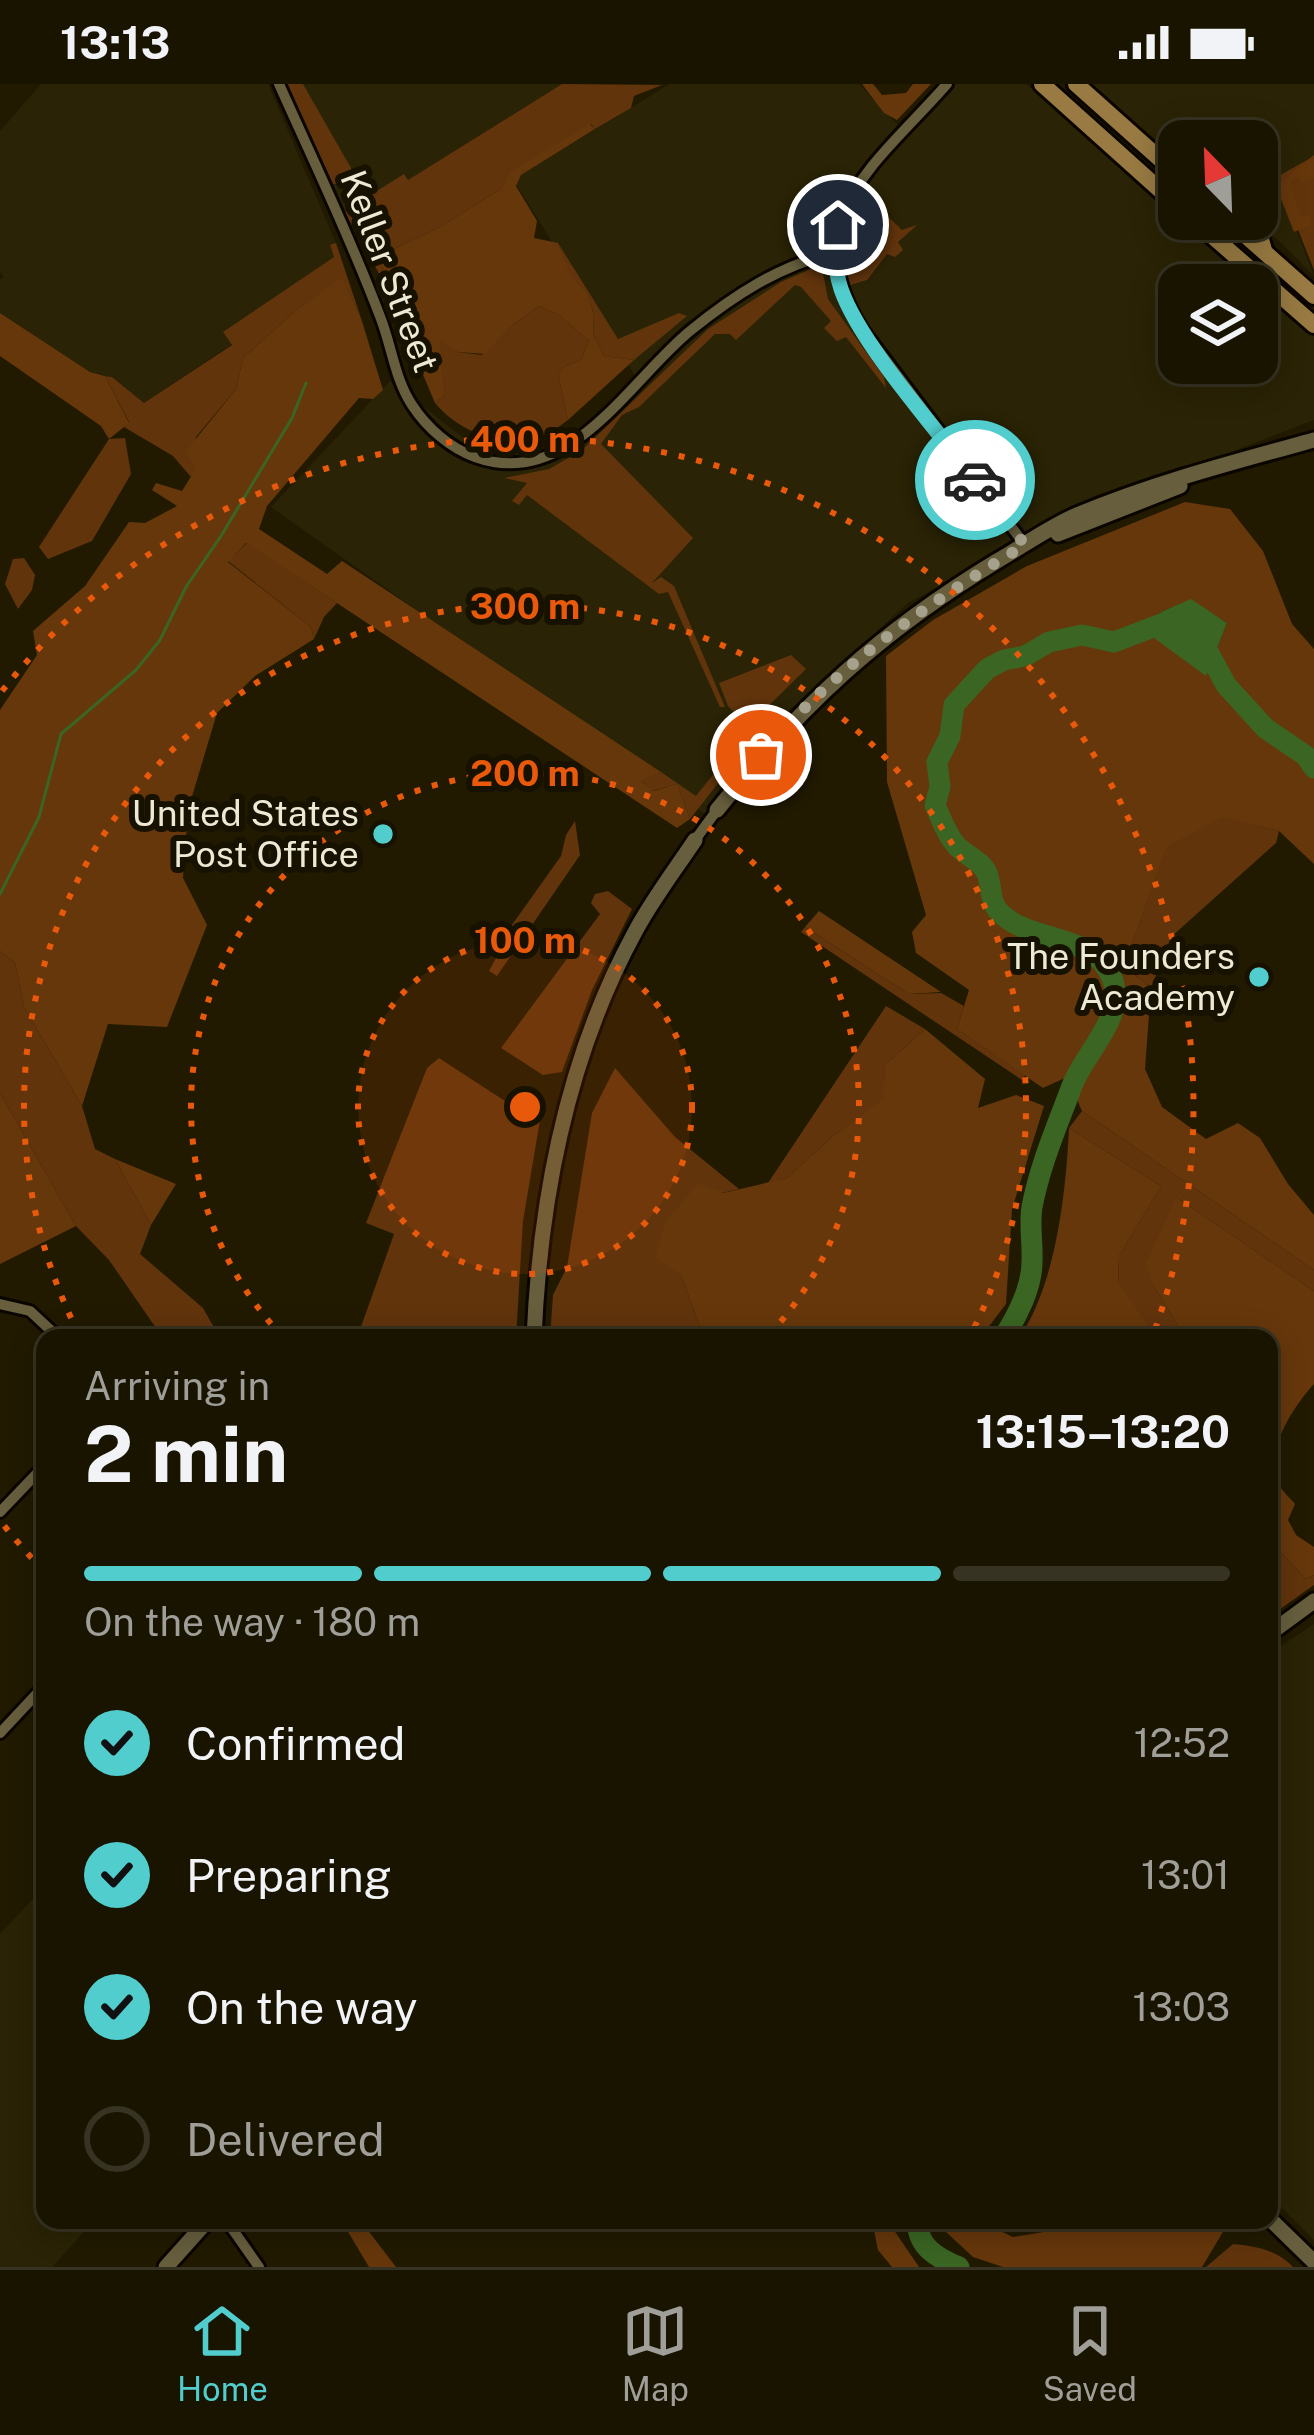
<!DOCTYPE html>
<html lang="en">
<head>
<meta charset="utf-8">
<style>
  :root { --surface:#191400; --page:#26210f; --text:#f1f3f6; --muted:#9f9e99; --line:#373322; --accent:#52cdcd }
  body { margin:0; font-family:"Public Sans",sans-serif; background:var(--page); color:var(--text); height:100vh; display:flex; flex-direction:column; font-size:45px; white-space:nowrap }
  * { box-sizing:border-box; margin:0 }
  p { font-size:39px; color:var(--muted) }
  .icon { flex:none; width:66px; height:66px; fill:none; stroke:currentColor; stroke-width:2; stroke-linecap:round; stroke-linejoin:round }
  .map { position:relative; flex:1; overflow:hidden }
  .side { position:absolute; left:36px; top:1245px; width:1242px; height:900px; display:flex; flex-direction:column; background:var(--surface); border-radius:24px; box-shadow:0 6px 30px #0003,0 0 0 3px var(--line) }
  .side>* { flex:none }
  .needle { width:78px; rotate:337deg }
  .tools { position:absolute; left:1158px; top:36px; display:grid; gap:24px }
  .tools a { display:grid; place-items:center; width:120px; height:120px; border-radius:24px; background:var(--surface); box-shadow:0 6px 30px #0003,0 0 0 3px var(--line); font-size:60px }
  .pin { position:absolute; display:grid; place-items:center; width:102px; height:102px; color:#fff; margin:-51px; border:6px solid #fff; border-radius:50%; box-shadow:0 3px 12px #0007 }
  .courier { position:absolute; display:grid; place-items:center; width:120px; height:120px; margin:-60px; border:9px solid #52cdcd; border-radius:50%; background:#fff; color:#222; box-shadow:0 3px 15px #0007 }
  .headline em { font-style:normal; font-weight:700 }
  .headline div { display:flex; flex-direction:column-reverse }
  .headline { display:flex; align-items:center; justify-content:space-between; height:204px; padding:0 48px }
  h1 { font-size:78px; font-weight:700; line-height:90px }
  .bar { display:grid; grid-template-columns:repeat(4,1fr); gap:18px 12px; align-content:center; height:144px; padding:0 48px }
  .bar i { height:15px; border-radius:9px; background:var(--line) }
  .bar .active { background:var(--accent) }
  .bar p { grid-column:span 4 }
  ol { padding:0 48px; list-style:none }
  li { display:flex; align-items:center; gap:36px; height:132px }
  li p { margin-inline-start:auto }
  li .icon { padding:12px; border-radius:50%; background:var(--accent); color:#111; stroke-width:4 }
  li:last-child { color:var(--muted) }
  li i { width:66px; height:66px; border:6px solid var(--line); border-radius:50% }
  .status { display:flex; justify-content:space-between; align-items:center; height:84px; padding:0 60px; background:var(--surface); direction:ltr }
  .status svg { height:33px; fill:currentColor }
  .tabs { display:flex; justify-content:space-around; align-items:center; height:168px; border-top:3px solid var(--line); background:var(--surface); font-size:33px; color:var(--muted) }
  .tabs a { display:grid; justify-items:center; gap:6px }
  .tabs .active { color:var(--accent) }
  .map>svg:first-child { display:block }
  .built { fill:#2a2305; fill-rule:evenodd }
  .green { fill:#61340c }
  .forest { fill:#66370b; fill-rule:evenodd }
  .water { fill:#3a6523 }
  .lines { fill:none; stroke-linecap:round; stroke-linejoin:round }
  .stream { stroke:#3a6523; stroke-width:3 }
  .river { stroke:#3a6523; stroke-width:21 }
  .street-casing { stroke:#0b0500; stroke-width:16 }
  .secondary-casing { stroke:#0b0500; stroke-width:21 }
  .primary-casing { stroke:#0b0500; stroke-width:22 }
  .street { stroke:#665e3d; stroke-width:10 }
  .secondary { stroke:#665e3d; stroke-width:15 }
  .primary { stroke:#987a42; stroke-width:16 }
  .done { stroke:#a6a18c; stroke-width:12; stroke-dasharray:0 21.6 }
  .route { stroke:#52cdcd; stroke-width:15 }
  .ring { fill:none; stroke:#e8590c; stroke-width:6; stroke-dasharray:6 12 }
  .poi-dot { fill:#52cdcd; stroke:#171100; stroke-width:4.5 }
  .labels { text-anchor:middle; stroke-width:12; stroke-linejoin:round; paint-order:stroke }
  .street-label { font-size:36px; fill:#ede9d7; stroke:#171100 }
  .poi-label { font-size:36px; fill:#ede9d7; stroke:#171100; text-anchor:end }
  .centre { fill:#e8590c; stroke:#171100; stroke-width:6 }
  .ring-label { font-size:36px; text-anchor:middle; font-weight:bold; fill:#e8590c; stroke:#171100; stroke-width:12; stroke-linejoin:round; paint-order:stroke }
</style>
</head>
<body>
<div class="status"><b>13:13</b><svg viewBox="0 0 49 12"><path d="M0 12V9h3v3zM5 12V6h3v6zM10 12V3h3v9zM15 12V0h3v12zM26 1h20v11H26zM47 4h2v5h-2z"/></svg></div>
<div class="map">
<svg width="1314" height="2183" viewBox="0 0 1314 2183">
  <rect width="100%" height="100%" fill="#211a00"/>
  <g class="built">
    <path d="M41,0h227l68,159 -6,3 4,11 -110,75 8,12 -88,59 -32,-26 -22,-5 -90,-59v-34l4,-1 -4,-6v-141z"/>
    <path d="M286,0h276l-154,97 -4,-6 -59,38z"/>
    <path d="M670,0h189l42,44 47,-44h78l288,249v87l-231,89 -175,94 -134,121 -68,91 -435,-308 119,-126 83,64 72,6 95,-67 -127,-205zM1179,201h78v78h-78z"/>
    <path d="M1090,0h224v72l-37,22 37,98 -38,-38 -33,-19h14v-78h-78v22z"/>
    <path d="M1314,1540v616l-45,-45v-541z"/>
    <path d="M45,1802v334h50l-43,47h-52v-333z"/>
  </g>
  <g class="green">
    <path d="M286,0h17l48,84 1,9 -6,6 -13,1z"/>
    <path d="M562,0l100,1 -28,11 -3,12 -36,21 -4,-5 -89,64 -62,39 -53,25 -6,8 4,24 -40,-71 3,-4 56,-35 4,6z"/>
    <path d="M1314,72v114l-37,-93z"/>
    <path d="M875,120l27,26 15,-5 -19,17 5,8 -8,7 -8,-3 -20,26 -17,5c-9,-36 -7,-60 25,-81z"/>
    <path d="M336,159l25,75 -19,-40 -47,33 -52,47 -7,31 -40,48v33l-5,7 -18,-21 -49,-29 5,-5 -24,-46 7,1 32,26 88,-58 -9,-13 111,-75 -4,-12z"/>
    <path d="M558,159l60,96 61,-26 8,3 -53,44 -30,-4 -11,-22 1,-18 -6,-22 -18,-18z"/>
    <path d="M811,185l12,4 5,26 56,78 2,11 -40,-51 -9,4 -13,-13 7,-7 -30,-34 -6,-2 -59,55 -6,-6h-15l-76,73 -17,8 -21,29 92,94 -41,45 9,-6 13,9 51,121h-5l-52,-115 -9,2 -132,-99 -8,10 -7,-4 15,-18 -23,-5 45,-9 33,-19 126,-121 73,-47z"/>
    <path d="M539,222l20,9 30,26 -8,19 -17,7 -6,7 10,46c-7,5 -17,13 -25,16 -39,14 -84,-4 -108,-33l10,-8 -7,-57 20,14 24,3 32,-31z"/>
    <path d="M125,354l6,36 -39,67 -44,18 -9,-12 70,-108z"/>
    <path d="M247,459l90,60 -13,14 -10,22 -3,-12 -83,-66z"/>
    <path d="M24,474l11,17 -3,15 -14,19 -13,-25 8,-25z"/>
    <path d="M791,571l15,14 -58,57 -20,-20 -9,-23z"/>
    <path d="M728,672l6,7 -44,56 -13,-35 -24,7 -13,-11 21,-8 35,24z"/>
    <path d="M1222,732l57,15 -3,12 -105,94 -20,51 -27,-22 43,-120z"/>
    <path d="M575,737l5,34 -83,121 -8,-5 7,-13 -4,-5 69,-97 5,-21z"/>
    <path d="M608,807l24,18 -40,81 -30,82 -19,3 -42,-27 99,-134 -9,-11 4,-9z"/>
    <path d="M805,843l104,67 32,-1 23,13 -7,23 68,46 -3,5 -221,-148z"/>
    <path d="M0,867l15,12 9,44 58,99 13,43 20,10 36,66 -11,29 63,54 17,30h-57l-54,-78 -33,-34 -76,-133z"/>
    <path d="M886,922l39,23 -40,36 -1,34 -50,36 -47,43 -19,5z"/>
    <path d="M439,974l86,56 15,6 -17,101 -7,117h-159l37,-104 -28,-11 61,-155z"/>
    <path d="M615,984l60,69 64,52 -17,4 -41,82 23,63h-154l3,-43 14,-28 25,-154z"/>
    <path d="M1082,1027l232,159v21l-138,-94 -23,88 33,53h-27l-41,-54 1,-28 42,-70 -92,-58z"/>
    <path d="M1269,1448l13,22 24,25 8,-4v10l-45,32z"/>
    <path d="M1233,2160c22,2 44,6 60,23h-87z"/>
  </g>
  <g class="forest">
    <path d="M862,0h11l9,11 24,-2 7,-9h18l-34,36 -13,-7z"/>
    <path d="M590,40l5,5 -74,46 -5,11 21,35 -3,17 24,5 13,33 17,18 6,22 -1,18 11,22 30,4 -66,60 -10,-46 6,-7 17,-7 8,-19 -30,-26 -20,-9 -25,18 -30,30 -26,-2 -19,-12 6,55 -10,8 -50,-119 -4,-24 6,-8 53,-25 62,-39 9,-17z"/>
    <path d="M1314,71v23l-11,6 -5,-7 -8,5 11,35 8,-2 2,10 -17,7 -18,-46z"/>
    <path d="M342,193l19,41 22,72 -10,9 -14,-1 -92,108 -8,23 68,45 15,-13 319,211 -20,9 13,10 23,-7 13,35 -13,9 -431,-285 -18,19 83,65 3,12 -59,37 -38,37 -29,97 -5,68 24,47 -40,102 -59,-3 -26,82 -58,-99 -9,-44 -15,-12v-241l37,-55 -4,-24 52,-45 44,-64 16,1 32,-17 -25,-16 4,-7 26,8 13,-21 -9,-19 50,-62 7,-31 52,-47z"/>
    <path d="M0,229l90,59 15,4 24,47 -20,16 -8,-13 -101,-70z"/>
    <path d="M1185,418l45,7 33,42 29,73 22,25v215l-35,-33 -57,-14 -55,30 -43,119 27,22 -6,81 17,38 44,32 32,-16 22,15 28,46 26,31v55l-232,-159 -15,-34 -24,11 -86,-59 12,-39 -53,-37 -4,-21 14,-17 -39,-133 -1,-126 47,-36 94,-54zM1191,516l36,23 -21,52 -67,-49 24,-15z"/>
    <path d="M819,827l122,81 -32,2 -104,-67z"/>
    <path d="M925,945l60,50 -7,29 38,-13 28,11 -32,103 -6,95 -26,34h-276l-23,-63 -26,-17 11,-38 33,-37 24,10 64,-15 47,-43 49,-36 2,-34z"/>
    <path d="M0,1009l76,133 -76,38z"/>
    <path d="M1069,1044l92,58 -42,70 -1,27 41,55h-140c37,-53 47,-146 50,-210z"/>
    <path d="M115,1075l61,25 -25,41z"/>
    <path d="M1176,1113l138,94v93c-20,22 -49,65 -37,97 3,8 13,17 18,23l-7,16 8,15 18,12v28l-8,4 -24,-25 -13,-22v-194h-83l-33,-53 -7,-22z"/>
    <path d="M341,2136h19l36,47h-27z"/>
    <path d="M872,2136h15l32,47h-27l-14,-17z"/>
    <path d="M946,2136h31l36,17 37,-6 3,-11h177l-28,47h-199l-30,-10 -28,-26z"/>
  </g>
  <path class="water" d="M1191,515l36,24 -21,53 -67,-49 24,-16z"/>
  <g class="lines">
    <path class="stream" d="M0,810l39,-77 22,-83 75,-64 24,-30 26,-53 35,-51 71,-118 14,-35"/>
    <g class="river">
      <path d="M1199,551l27,50 39,43 41,28 8,12"/>
      <path d="M1003,1254c14,-21 29,-51 29,-76 1,-18 -3,-37 0,-55 8,-42 25,-81 40,-121 12,-33 55,-69 40,-108 -17,-41 -70,-37 -100,-56 -25,-16 -18,-25 -24,-46 -4,-15 -23,-20 -32,-31 -10,-11 -15,-27 -21,-40l5,-18 -3,-25 13,-26 4,-31 33,-36 17,-9 21,-4 24,-14 33,-7 32,7 55,-21"/>
      <path d="M918,2136c-2,26 19,38 41,47"/>
    </g>
    <defs>
      <g id="street">
        <path d="M279,0c35,78 72,156 102,235 11,29 14,60 31,86 15,23 38,43 63,52 94,34 154,-76 215,-126 43,-35 90,-66 144,-78"/>
        <path d="M947,0c-70,80 -154,133 -84,246l162,215"/>
        <path d="M695,756l22,-30"/>
        <path d="M0,1220l30,7 29,27"/>
        <path d="M0,1428l45,-47"/>
        <path d="M0,1649l45,-48"/>
        <path d="M226,2136l33,47"/>
      </g>
      <g id="secondary">
        <path d="M1058,450l122,-48"/>
        <path d="M717,726c85,-106 163,-178 280,-249 26,-15 52,-34 80,-46 76,-32 157,-53 237,-75"/>
        <path d="M534,1254c6,-141 33,-281 101,-406 17,-32 40,-62 60,-92"/>
        <path d="M1269,1550l45,-33"/>
        <path d="M1269,2134l45,44"/>
        <path d="M166,2183l42,-47"/>
      </g>
      <g id="primary">
        <path d="M1042,0l137,123"/>
        <path d="M1076,0l103,92"/>
        <path d="M1193,135l121,106"/>
        <path d="M1227,135l87,77"/>
        <path d="M1255,135l9,31"/>
      </g>
    </defs>
    <use href="#street" class="street-casing"/>
    <use href="#secondary" class="secondary-casing"/>
    <use href="#primary" class="primary-casing"/>
    <use href="#street" class="street"/>
    <use href="#secondary" class="secondary"/>
    <use href="#primary" class="primary"/>
  </g>
  <g class="lines">
    <path class="done" d="M761,671c74,-88 166,-151 264,-210l-50,-65"/>
    <path class="route" d="M838,141c-5,22 -4,42 3,64 19,55 97,142 134,191"/>
  </g>
  <circle cx="525" cy="1023" r="167" fill="#e8590c" fill-opacity=".12"/>
  <g class="ring">
    <circle cx="525" cy="1023" r="167"/>
    <path d="M283 1253A334 334 0 1 1 767 1253"/>
    <path d="M79 1250A501 501 0 1 1 971 1250"/>
    <path d="M44 1487A668 668 0 0 1 2 1439M2 607A668 668 0 0 1 1153 1251"/>
  </g>
  <g class="poi-dot">
    <circle cx="383" cy="750" r="12"/>
    <circle cx="1259" cy="893" r="12"/>
  </g>
  <g class="labels">
    <g class="street-label">
      <text transform="translate(390 187) rotate(69)" y="13">Keller Street</text>
    </g>
    <g class="poi-label">
      <text x="359" y="742">United States<tspan x="359" dy="41">Post Office</tspan></text>
      <text x="1235" y="885">The Founders<tspan x="1235" dy="41">Academy</tspan></text>
    </g>
  </g>
  <circle cx="525" cy="1023" r="18" class="centre"/>
  <g class="ring-label">
    <text x="525" y="368">400 m</text>
    <text x="525" y="535">300 m</text>
    <text x="525" y="702">200 m</text>
    <text x="525" y="869">100 m</text>
  </g>
</svg>
<div class="tools">
<a><svg class="needle" viewBox="-14 -14 28 28"><path d="M0-13l5 13h-10z" fill="#e53935"/><path d="M0 13l5-13h-10z" fill="#9f9e99"/></svg></a>
<a><svg class="icon" aria-label="layers" viewBox="0 0 24 24"><path d="M12 4l9 5-9 5-9-5zM3 14l9 5 9-5"/></svg></a>
</div>
<div class="pin" style="left:761px;top:671px;background:#ea580c"><svg class="icon" aria-label="bag" viewBox="0 0 24 24"><path d="M5 8h14l-1 12H6zM9 8a3 3 0 0 1 6 0"/></svg></div>
<div class="pin" style="left:838px;top:141px;background:#1f2937"><svg class="icon" aria-label="home" viewBox="0 0 24 24"><path d="M3 11l9-7 9 7M6 9v11h12V9"/></svg></div>
<div class="courier" style="left:975px;top:396px"><svg class="icon" aria-label="car" viewBox="0 0 24 24"><path d="M5 17H2v-5l4-1 3-4h7l3 4 3 1v5h-3M9 17h6M6 11h13"/><circle cx="7" cy="17" r="2"/><circle cx="17" cy="17" r="2"/></svg></div>
<section class="side">
<div class="headline"><div><h1>2 min</h1><p>Arriving in</p></div><em>13:15–13:20</em></div>
<div class="bar"><i class="active"></i><i class="active"></i><i class="active"></i><i></i><p>On the way · 180 m</p></div>
<ol>
<li><svg class="icon" aria-label="check" viewBox="0 0 24 24"><path d="M5 12l5 5 9-10"/></svg>Confirmed<p>12:52</p></li>
<li><svg class="icon" aria-label="check" viewBox="0 0 24 24"><path d="M5 12l5 5 9-10"/></svg>Preparing<p>13:01</p></li>
<li><svg class="icon" aria-label="check" viewBox="0 0 24 24"><path d="M5 12l5 5 9-10"/></svg>On the way<p>13:03</p></li>
<li><i></i>Delivered</li>
</ol>
</section>
</div>
<nav class="tabs">
<a class="active"><svg class="icon" aria-label="home" viewBox="0 0 24 24"><path d="M3 11l9-7 9 7M6 9v11h12V9"/></svg>Home</a>
<a><svg class="icon" aria-label="map" viewBox="0 0 24 24"><path d="M3 6l6-2 6 2 6-2v14l-6 2-6-2-6 2zM9 4v14M15 6v14"/></svg>Map</a>
<a><svg class="icon" aria-label="saved" viewBox="0 0 24 24"><path d="M7 4h10v16l-5-4-5 4z"/></svg>Saved</a>
</nav>
</body>
</html>
